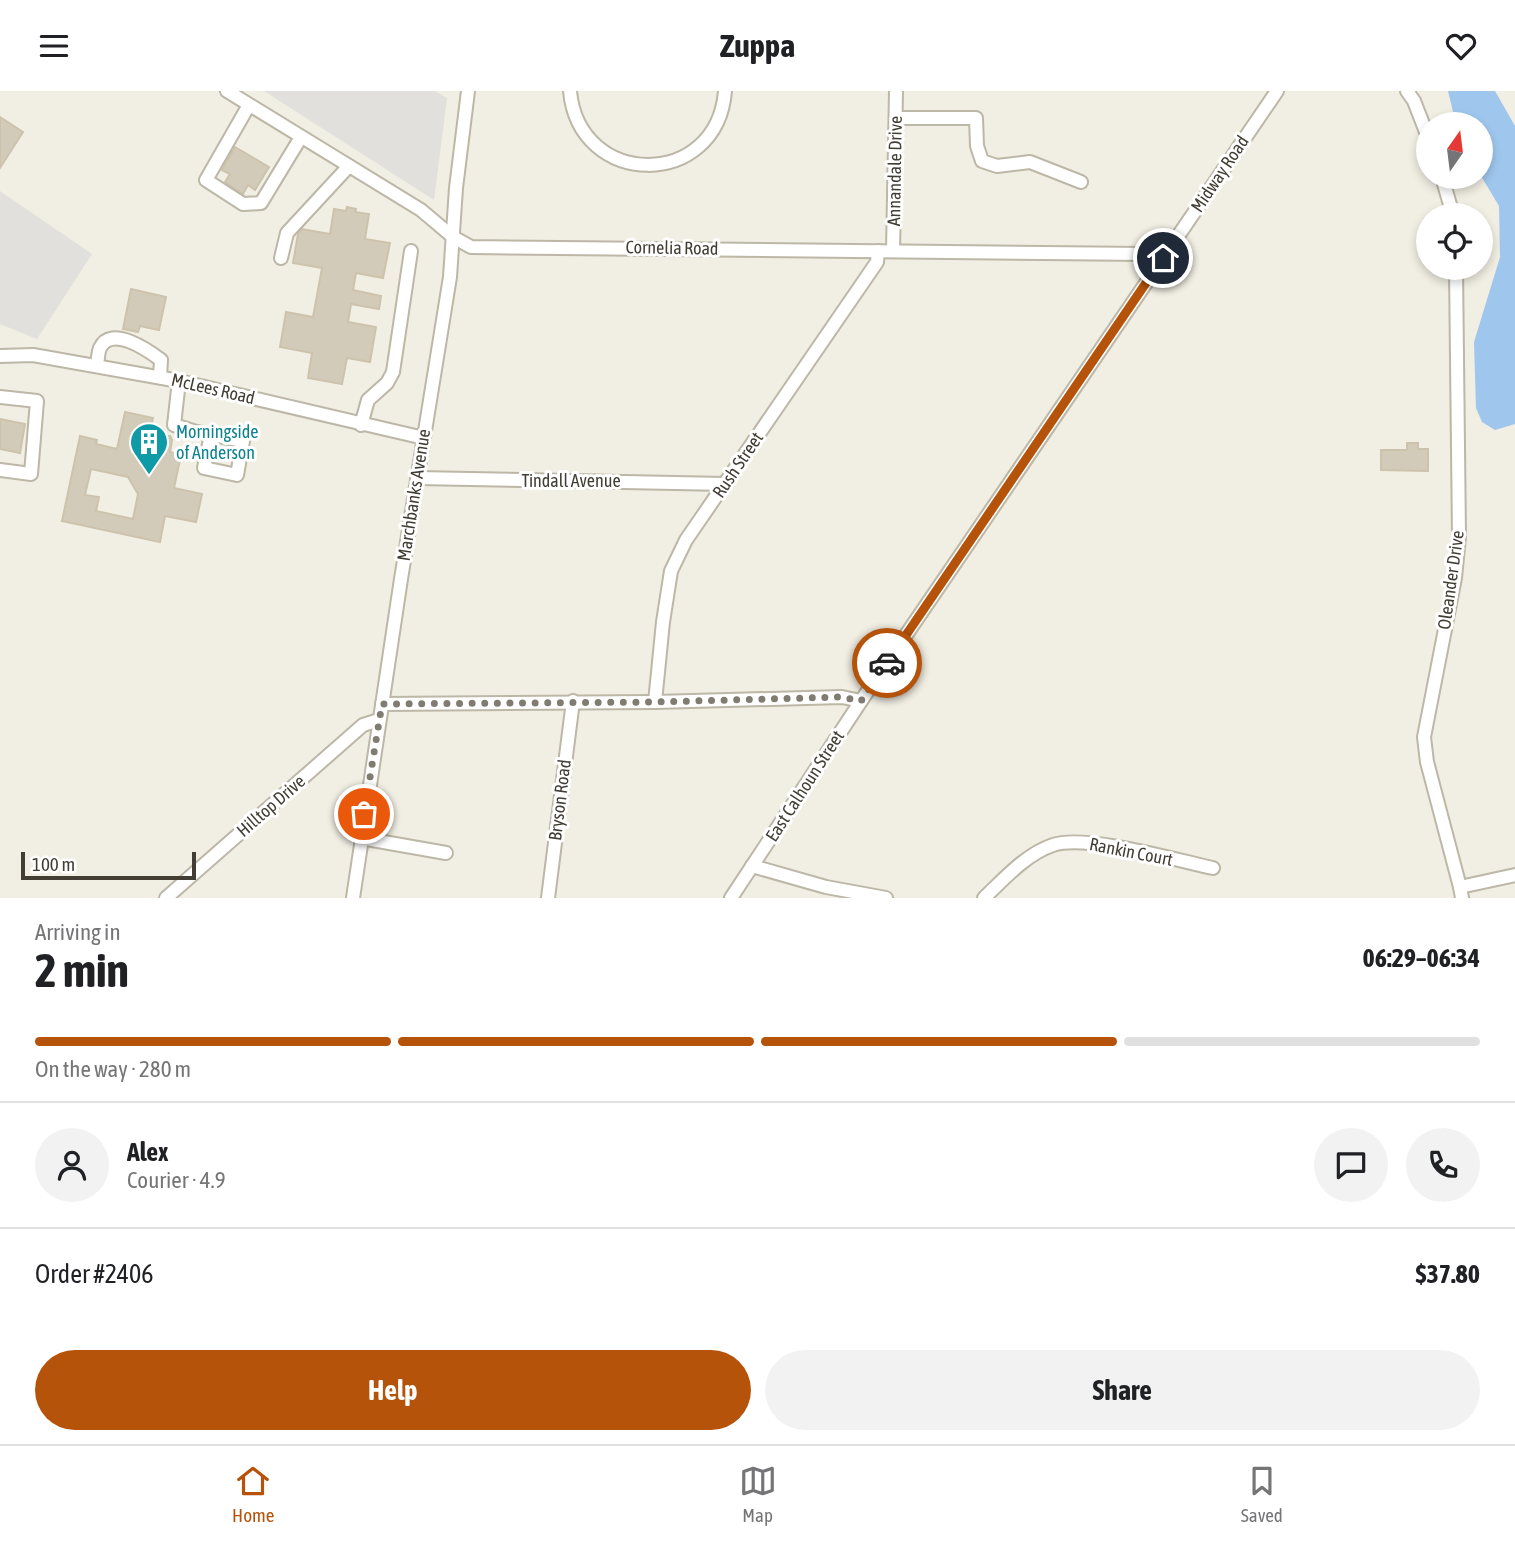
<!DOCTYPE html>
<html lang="en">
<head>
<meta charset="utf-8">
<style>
  :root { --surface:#fff; --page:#f2f2f2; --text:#202124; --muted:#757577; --line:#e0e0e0; --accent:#b45309 }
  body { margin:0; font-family:"Asap Condensed",sans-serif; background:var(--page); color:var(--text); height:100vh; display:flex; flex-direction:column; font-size:26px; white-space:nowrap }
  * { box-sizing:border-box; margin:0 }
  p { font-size:23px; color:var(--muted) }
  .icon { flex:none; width:38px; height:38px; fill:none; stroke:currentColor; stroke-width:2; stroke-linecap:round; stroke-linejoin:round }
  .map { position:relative; height:807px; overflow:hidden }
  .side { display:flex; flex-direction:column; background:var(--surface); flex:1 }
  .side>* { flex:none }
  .needle { width:46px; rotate:14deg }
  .tools { position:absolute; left:1416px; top:21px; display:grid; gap:14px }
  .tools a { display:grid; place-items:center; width:77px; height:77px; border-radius:50%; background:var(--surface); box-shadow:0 4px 10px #0003; font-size:35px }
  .scale { position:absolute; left:21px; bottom:18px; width:175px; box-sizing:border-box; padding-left:7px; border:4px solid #433e34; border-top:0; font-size:19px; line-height:24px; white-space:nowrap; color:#433e34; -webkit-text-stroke:5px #fff; paint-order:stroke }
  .pin { position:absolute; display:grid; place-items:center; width:60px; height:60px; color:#fff; margin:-30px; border:4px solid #fff; border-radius:50%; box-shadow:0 2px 7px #0007 }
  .courier { position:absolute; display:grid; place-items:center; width:70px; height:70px; margin:-35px; border:5px solid #b45309; border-radius:50%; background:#fff; color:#222; box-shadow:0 2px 9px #0007 }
  .head em { font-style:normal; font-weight:700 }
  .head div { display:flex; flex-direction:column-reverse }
  .head { display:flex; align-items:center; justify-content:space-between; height:119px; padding:0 35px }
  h1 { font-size:46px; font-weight:700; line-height:52px }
  .bar { display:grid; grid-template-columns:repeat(4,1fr); gap:10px 7px; align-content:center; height:84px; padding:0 35px }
  .bar i { height:9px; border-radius:5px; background:var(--line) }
  .bar .on { background:var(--accent) }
  .bar p { grid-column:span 4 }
  .line { display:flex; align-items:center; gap:18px; padding:0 35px; border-top:2px solid var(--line) }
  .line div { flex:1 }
  .round { display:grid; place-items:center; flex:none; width:74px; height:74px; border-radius:37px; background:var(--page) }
  .button { display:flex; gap:14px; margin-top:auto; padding:14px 35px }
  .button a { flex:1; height:80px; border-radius:42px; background:var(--accent); color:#fff; font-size:28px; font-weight:700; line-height:80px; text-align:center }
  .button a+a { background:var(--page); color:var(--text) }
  header { display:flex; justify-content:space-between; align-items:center; height:91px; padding:0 35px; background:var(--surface); font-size:32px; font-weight:700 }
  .tab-bar { display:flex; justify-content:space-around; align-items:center; height:98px; border-top:2px solid var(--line); background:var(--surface); font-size:19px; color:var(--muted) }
  .tab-bar a { display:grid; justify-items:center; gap:4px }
  .tab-bar .on { color:var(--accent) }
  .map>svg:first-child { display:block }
  .parking { fill:#e2e0dc }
  .water { fill:#9fc7ee }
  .building { fill:#d3cbb9; stroke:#cdc3ac; stroke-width:2; fill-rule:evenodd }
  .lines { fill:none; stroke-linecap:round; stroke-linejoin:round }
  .minor-casing { stroke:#bcb7a6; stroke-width:16 }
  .minor { stroke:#fff; stroke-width:12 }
  .done { stroke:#807c71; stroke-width:7; stroke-dasharray:0 12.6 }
  .route { stroke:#b45309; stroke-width:9 }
  .labels { text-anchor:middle; stroke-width:6; stroke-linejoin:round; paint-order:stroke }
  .street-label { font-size:18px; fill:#433e34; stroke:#fff }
  .culture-label { font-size:18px; fill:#0d838f; stroke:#fff; text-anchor:start }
</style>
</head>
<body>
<header><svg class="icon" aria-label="menu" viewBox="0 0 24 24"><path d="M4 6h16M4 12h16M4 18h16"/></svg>Zuppa<svg class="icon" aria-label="heart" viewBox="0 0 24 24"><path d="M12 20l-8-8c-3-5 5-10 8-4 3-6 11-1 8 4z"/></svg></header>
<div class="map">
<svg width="1515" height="807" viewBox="0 0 1515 807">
  <rect width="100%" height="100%" fill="#f1eee3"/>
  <g class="parking">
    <path d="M264,0h171l12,7 -13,102z"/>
    <path d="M0,100l92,63 -55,85 -37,-15z"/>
  </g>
  <path class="water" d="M1448,0h47l20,35v298l-20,6 -13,-8 -6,-14 -2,-66 26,-85 -1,-51 -18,-30 -1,-52h-24z"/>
  <g class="building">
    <path d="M0,26l23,15 -23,36z"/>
    <path d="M235,56l34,20 -14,23 -7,-5 -5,9 -18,-12 5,-8 -8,-4z"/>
    <path d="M347,116l9,2 -1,3 14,2 -4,25 25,4 -7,35 -27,-5 -3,17 28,6 -2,13 -28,-5 -3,18 28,5 -6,35 -23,-4 -5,26 -34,-6 4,-25 -32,-6 6,-35 27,5 9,-49 -29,-5 5,-29 4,-5 28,5 4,-25 12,2z"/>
    <path d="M131,198l35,8 -7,33 -19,-4 -2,6 -15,-3z"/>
    <path d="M125,321l28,6 -6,26 18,-8h5l2,4 -2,12 11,3 -7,33 28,6 -6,28 -31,-6 -5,26 -98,-21 18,-85 17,4 -1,4 21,5zM91,378l37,8 10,17 -5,25 -37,-8 3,-14 -14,-2z"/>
    <path d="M0,328l25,5 -5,29 -20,-4z"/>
    <path d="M1407,352h11v6h10v22l-47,-1v-20h26z"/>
  </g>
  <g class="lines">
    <defs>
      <g id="minor">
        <path d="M227,0l194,119 32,27 18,10 675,7 17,4"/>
        <path d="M570,0c9,98 147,99 155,0"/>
        <path d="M1407,0l7,10 14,36"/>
        <path d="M249,14l-43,75 37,24 18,-1 40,-66"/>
        <path d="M896,27h80l1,28 5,15 15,5 33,-4 51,20"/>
        <path d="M1442,86l11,38"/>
        <path d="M893,160l3,-160"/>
        <path d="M281,167l6,-25 62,-67"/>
        <path d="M1456,177l3,269 -4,41 -31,159 3,25 33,125"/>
        <path d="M0,265l33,-1 146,26 245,57"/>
        <path d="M97,274c1,-5 1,-13 3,-17 11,-24 49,3 61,12l-1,17"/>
        <path d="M179,290l-5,44 19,6 50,10 -6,34 -33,-7 7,-33"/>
        <path d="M0,306l37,4 -6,73 -31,-4"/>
        <path d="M361,334l7,-25 19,-17 6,-11 18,-121"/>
        <path d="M417,387l309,6"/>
        <path d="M655,611l8,-80 8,-51 15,-31 191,-278 1,-11"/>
        <path d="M382,613l273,-2 187,-5 19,4"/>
        <path d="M361,747l85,15"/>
        <path d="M752,775l74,21 60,11"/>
        <path d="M166,807l197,-173 16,-5"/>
        <path d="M353,807l48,-319 49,-302 6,-89 12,-97"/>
        <path d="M548,807l25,-197"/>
        <path d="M731,807l130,-197 416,-610"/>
        <path d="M984,807c20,-19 42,-44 69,-53 33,-11 123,15 160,23"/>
        <path d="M1462,807l-2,-11 55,-12"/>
      </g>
    </defs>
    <use href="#minor" class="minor-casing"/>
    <use href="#minor" class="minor"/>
  </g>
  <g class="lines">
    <path class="done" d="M364,723l18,-110 273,-2 187,-5 19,4 26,-38"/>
    <path class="route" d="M887,572l276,-405"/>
  </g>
  <defs>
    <symbol id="building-pin" viewBox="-11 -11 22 30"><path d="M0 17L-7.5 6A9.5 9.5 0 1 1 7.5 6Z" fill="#0f9aa8" stroke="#fff"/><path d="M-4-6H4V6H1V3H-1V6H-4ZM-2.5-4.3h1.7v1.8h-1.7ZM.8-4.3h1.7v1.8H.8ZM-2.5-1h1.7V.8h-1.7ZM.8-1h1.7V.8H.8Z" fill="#fff"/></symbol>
  </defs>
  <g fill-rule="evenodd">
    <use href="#building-pin" x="127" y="329" width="44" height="60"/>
  </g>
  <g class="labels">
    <g class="street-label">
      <text transform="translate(895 80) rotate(-89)" y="6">Annandale Drive</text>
      <text transform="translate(1220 83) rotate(-56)" y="6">Midway Road</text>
      <text transform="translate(672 157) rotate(1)" y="6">Cornelia Road</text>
      <text transform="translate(213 298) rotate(13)" y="6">McLees Road</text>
      <text transform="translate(738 374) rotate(-56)" y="6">Rush Street</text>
      <text x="571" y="396">Tindall Avenue</text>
      <text transform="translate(414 404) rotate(-81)" y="6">Marchbanks Avenue</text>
      <text transform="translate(1451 489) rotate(-82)" y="6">Oleander Drive</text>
      <text transform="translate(805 695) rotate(-57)" y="6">East Calhoun Street</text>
      <text transform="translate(560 709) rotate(-83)" y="6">Bryson Road</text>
      <text transform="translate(271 715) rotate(-41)" y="6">Hilltop Drive</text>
      <text transform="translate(1131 761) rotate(11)" y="6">Rankin Court</text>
    </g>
    <g class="culture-label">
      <text x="176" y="347">Morningside<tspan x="176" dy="21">of Anderson</tspan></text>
    </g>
  </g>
</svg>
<div class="tools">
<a><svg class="needle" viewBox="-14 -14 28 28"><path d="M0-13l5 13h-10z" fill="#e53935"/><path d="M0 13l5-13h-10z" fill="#757577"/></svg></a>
<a><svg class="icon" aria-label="locate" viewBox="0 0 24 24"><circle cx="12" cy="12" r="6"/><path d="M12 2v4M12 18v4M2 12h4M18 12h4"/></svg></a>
</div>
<div class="scale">100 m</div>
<div class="pin" style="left:364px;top:723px;background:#ea580c"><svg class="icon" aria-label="bag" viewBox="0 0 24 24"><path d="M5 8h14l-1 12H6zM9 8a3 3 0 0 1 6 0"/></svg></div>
<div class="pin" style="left:1163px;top:167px;background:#1f2937"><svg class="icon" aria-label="home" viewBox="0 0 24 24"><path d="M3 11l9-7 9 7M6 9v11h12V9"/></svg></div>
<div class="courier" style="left:887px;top:572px"><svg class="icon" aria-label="car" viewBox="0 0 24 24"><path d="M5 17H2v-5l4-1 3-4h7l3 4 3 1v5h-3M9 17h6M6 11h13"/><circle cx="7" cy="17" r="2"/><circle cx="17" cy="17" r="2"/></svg></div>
</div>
<section class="side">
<div class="head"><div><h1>2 min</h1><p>Arriving in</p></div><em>06:29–06:34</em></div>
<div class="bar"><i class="on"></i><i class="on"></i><i class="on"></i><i></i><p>On the way · 280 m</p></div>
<div class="line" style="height:126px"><a class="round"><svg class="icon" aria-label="person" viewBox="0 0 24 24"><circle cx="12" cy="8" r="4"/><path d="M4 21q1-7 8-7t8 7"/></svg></a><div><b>Alex</b><p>Courier · 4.9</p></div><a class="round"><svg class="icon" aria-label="chat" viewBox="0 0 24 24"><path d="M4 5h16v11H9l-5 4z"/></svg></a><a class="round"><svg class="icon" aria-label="phone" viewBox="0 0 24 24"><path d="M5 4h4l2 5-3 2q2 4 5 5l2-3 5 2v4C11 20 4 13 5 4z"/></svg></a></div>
<div class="line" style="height:91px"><div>Order #2406</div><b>$37.80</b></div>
<div class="button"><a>Help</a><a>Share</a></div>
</section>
<nav class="tab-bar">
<a class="on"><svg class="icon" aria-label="home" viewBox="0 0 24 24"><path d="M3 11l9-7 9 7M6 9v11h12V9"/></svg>Home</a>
<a><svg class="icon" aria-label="map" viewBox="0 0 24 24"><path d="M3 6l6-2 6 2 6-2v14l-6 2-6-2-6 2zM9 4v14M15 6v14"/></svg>Map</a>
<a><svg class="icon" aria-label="saved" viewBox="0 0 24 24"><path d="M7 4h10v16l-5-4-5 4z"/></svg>Saved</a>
</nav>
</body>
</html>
